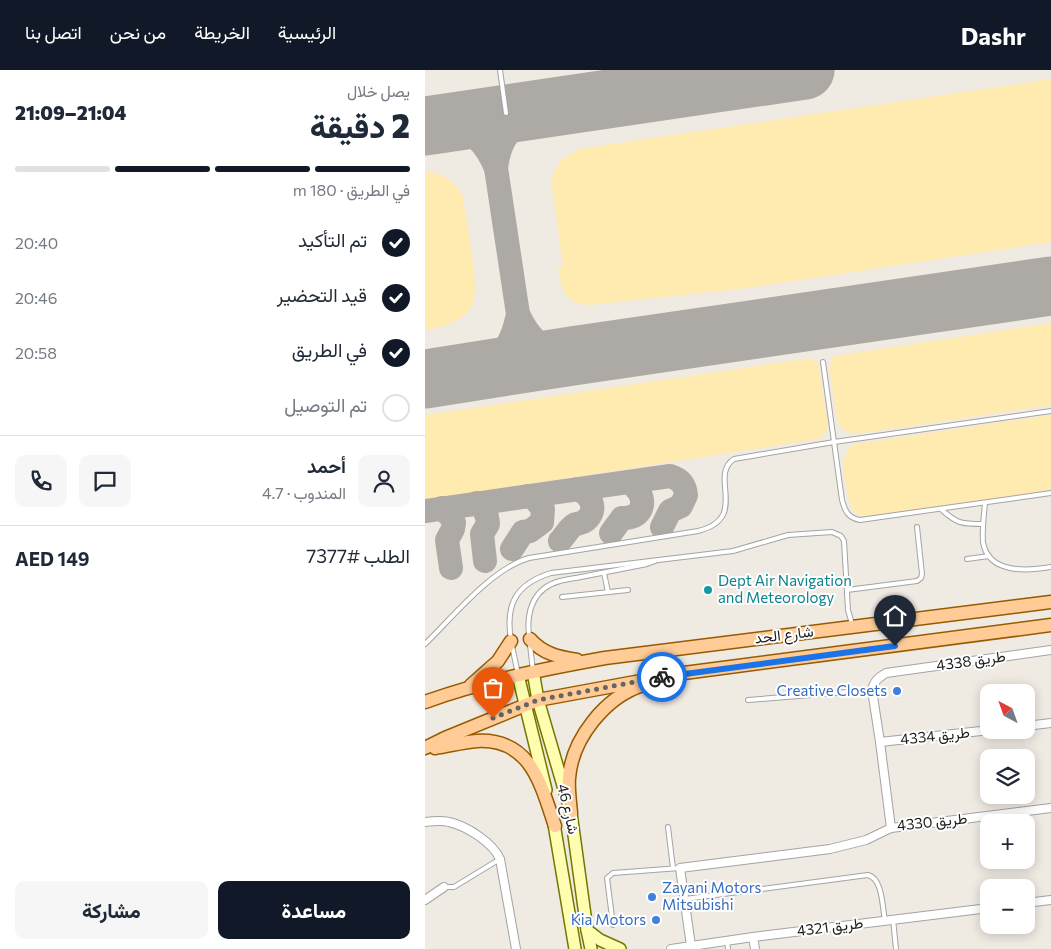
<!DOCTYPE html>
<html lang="ar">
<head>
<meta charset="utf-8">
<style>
  :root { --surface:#fff; --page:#f6f6f7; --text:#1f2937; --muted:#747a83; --line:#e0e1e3; --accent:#111827 }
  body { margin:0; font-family:Commissioner,Vazirmatn,sans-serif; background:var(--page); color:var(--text); direction:rtl; height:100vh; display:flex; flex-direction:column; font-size:19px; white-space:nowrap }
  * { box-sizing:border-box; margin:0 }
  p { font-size:16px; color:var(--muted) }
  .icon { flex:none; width:28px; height:28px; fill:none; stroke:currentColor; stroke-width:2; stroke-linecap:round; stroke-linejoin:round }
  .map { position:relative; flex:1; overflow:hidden; direction:ltr }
  .panel { display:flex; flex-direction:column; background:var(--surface); width:425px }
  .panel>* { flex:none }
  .needle { width:32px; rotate:319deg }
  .buttons { position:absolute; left:555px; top:614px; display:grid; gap:10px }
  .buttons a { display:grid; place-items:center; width:55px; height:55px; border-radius:10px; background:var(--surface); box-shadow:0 2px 12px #0003; font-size:25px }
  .pin { position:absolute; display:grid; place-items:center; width:42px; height:42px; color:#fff; margin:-51px -21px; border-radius:50% 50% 50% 0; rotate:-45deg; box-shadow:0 0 5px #0007 }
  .pin .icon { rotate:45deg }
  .courier { position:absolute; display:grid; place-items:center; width:50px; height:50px; margin:-25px; border:4px solid #1a73e8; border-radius:50%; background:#fff; color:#222; box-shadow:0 1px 6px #0007 }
  .headline em { font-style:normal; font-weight:800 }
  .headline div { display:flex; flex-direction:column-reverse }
  .headline { display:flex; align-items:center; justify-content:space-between; height:85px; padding:0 15px }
  h1 { font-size:32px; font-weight:800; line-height:38px }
  .bar { display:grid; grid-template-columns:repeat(4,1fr); gap:8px 5px; align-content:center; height:60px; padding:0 15px }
  .bar i { height:6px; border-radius:4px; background:var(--line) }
  .bar .current { background:var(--accent) }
  .bar p { grid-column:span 4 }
  .line { display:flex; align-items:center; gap:12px; padding:0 15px; border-top:1px solid var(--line) }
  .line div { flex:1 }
  .round { display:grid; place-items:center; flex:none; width:52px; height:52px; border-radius:10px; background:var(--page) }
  ol { padding:0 15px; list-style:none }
  li { display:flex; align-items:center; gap:15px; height:55px }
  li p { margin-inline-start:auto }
  li .icon { padding:5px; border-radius:50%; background:var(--accent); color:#fff; stroke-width:4 }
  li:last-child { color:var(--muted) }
  li i { width:28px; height:28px; border:2px solid var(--line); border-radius:50% }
  .primary-button { display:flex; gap:10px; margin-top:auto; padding:10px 15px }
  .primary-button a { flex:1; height:58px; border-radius:10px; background:var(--accent); color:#fff; font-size:20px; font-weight:800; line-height:58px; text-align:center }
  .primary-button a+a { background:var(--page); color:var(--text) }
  header { display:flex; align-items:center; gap:30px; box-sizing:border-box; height:70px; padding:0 25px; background:var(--accent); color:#fff }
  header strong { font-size:24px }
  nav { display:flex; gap:28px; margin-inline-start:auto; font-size:18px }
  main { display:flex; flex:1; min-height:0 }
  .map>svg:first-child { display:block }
  .sand { fill:#ffeab0 }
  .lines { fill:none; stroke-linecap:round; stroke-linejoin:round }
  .taxiway { stroke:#adaaa6; stroke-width:24 }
  .runway { stroke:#adaaa6; stroke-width:59 }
  .service-casing { stroke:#a4a4a4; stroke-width:6 }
  .minor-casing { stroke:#a4a4a4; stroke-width:10 }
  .secondary-casing { stroke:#727800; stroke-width:14 }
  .primary-casing { stroke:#965b00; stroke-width:15 }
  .service { stroke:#fff; stroke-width:4 }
  .minor { stroke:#fff; stroke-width:8 }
  .secondary { stroke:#fffeb0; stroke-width:11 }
  .primary { stroke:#ffcc97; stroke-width:12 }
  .done { stroke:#666562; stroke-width:5; stroke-dasharray:0 9 }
  .route { stroke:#1a73e8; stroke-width:6 }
  .culture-dot { fill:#0f9aa8; stroke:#fff; stroke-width:2 }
  .shop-dot { fill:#3f7fe0; stroke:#fff; stroke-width:2 }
  .labels { text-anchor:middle; stroke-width:4; stroke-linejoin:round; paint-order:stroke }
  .culture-label { font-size:15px; fill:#0d838f; stroke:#fff; text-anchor:start }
  .street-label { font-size:15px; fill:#1d1d1d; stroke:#fff }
  .shop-label { font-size:15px; fill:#366cbe; stroke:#fff; text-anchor:end }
</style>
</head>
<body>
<header>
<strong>Dashr</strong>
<nav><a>الرئيسية</a><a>الخريطة</a><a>من نحن</a><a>اتصل بنا</a></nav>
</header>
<main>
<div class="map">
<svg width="626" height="879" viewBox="0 0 626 879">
  <rect width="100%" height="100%" fill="#efeae2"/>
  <g class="sand">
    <path d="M626,9v163l-304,46 -157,17c-26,-1 -28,-15 -32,-37l5,-1 -12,-89 10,-18 18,-11z"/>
    <path d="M0,101c18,3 30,9 38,26 3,20 6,39 9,59 7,48 5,64 -47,74z"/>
    <path d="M626,253v82l-195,29c-10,-1 -16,-6 -19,-15l-8,-52 5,-11z"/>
    <path d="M386,288l7,5 10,63 -2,6 -7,7 -394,61v-85z"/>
    <path d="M626,345v75l-183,26c-10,0 -15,-3 -18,-12 -3,-19 -15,-46 4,-60z"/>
  </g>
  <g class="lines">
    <g class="taxiway">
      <path d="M21,53c29,11 38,17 50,45l22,146c-6,31 -15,41 -41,57"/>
      <path d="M71,98c4,-31 14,-37 35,-58"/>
      <path d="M93,244c12,26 25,37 54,42"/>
      <path d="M52,433l6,4 4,10 1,7 -6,10 3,27"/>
      <path d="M17,438l10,10 2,5 -1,6 -6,11 4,28"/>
      <path d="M0,441l245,-35c10,3 15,8 16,19l-5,11 -11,5 -8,16"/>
      <path d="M186,463l11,-15c25,1 26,-24 7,-36"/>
      <path d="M135,471c4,-4 9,-13 14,-16 3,-2 7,-1 11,-4 14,-11 6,-26 -7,-32"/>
      <path d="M87,479l11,-17 7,-1 12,-9 1,-13 -9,-11 -6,-2"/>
    </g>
    <g class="runway">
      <path d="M0,56l380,-56"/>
      <path d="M0,309l147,-23 479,-70"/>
    </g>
    <defs>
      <g id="service">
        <path d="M75,0l6,43"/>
        <path d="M398,292l19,138c3,11 6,18 18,20l191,-27"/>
        <path d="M560,433c-1,12 -3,26 -2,39 5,32 44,29 68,25"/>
        <path d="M516,439c16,15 21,15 42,15"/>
        <path d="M542,489l22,-3"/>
        <path d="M179,503l4,19"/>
        <path d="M422,520l70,-9 4,-3 1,-4 -5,-47"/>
        <path d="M137,527l66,-7"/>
        <path d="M104,566c-3,-24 4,-48 31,-55 8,-2 17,-3 26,-5 20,-4 41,-8 61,-12l8,-3"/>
        <path d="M86,570c-6,-36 5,-56 40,-67l182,-22 55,-16 44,-3 9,4 3,5 4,69 4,14"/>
        <path d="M0,574c28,-27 66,-75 104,-86l169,-27c52,-13 10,-55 36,-72l100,-17 217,-31"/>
        <path d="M105,575l3,26"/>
        <path d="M87,576l6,28"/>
        <path d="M323,630l124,-10"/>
        <path d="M243,757l5,41"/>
        <path d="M20,817h9l46,-28"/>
        <path d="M260,829l183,-24c15,4 14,32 17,45"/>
        <path d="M468,849l3,30"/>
        <path d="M188,855l-6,-47 6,-5 67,-5"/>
        <path d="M302,871l1,8"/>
      </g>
      <g id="minor">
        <path d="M601,656l25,-3"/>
        <path d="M455,672l110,-12"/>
        <path d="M0,752c8,-1 16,-2 24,0 18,4 44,21 51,37l16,90"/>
        <path d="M466,758l-11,-86 -8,-52c2,-9 6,-12 14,-17l165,-23"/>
        <path d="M0,830l19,-13"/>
        <path d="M601,833l25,-3"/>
        <path d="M328,867l2,12"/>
        <path d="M266,876l-11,-78 150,-19 36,-9 25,-12 160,-20"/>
        <path d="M246,879l82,-12 236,-29"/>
      </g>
      <g id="secondary">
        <path d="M108,601l5,29 33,113 16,117 4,19"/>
        <path d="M93,605l28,115"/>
        <path d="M128,748l22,131"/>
        <path d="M162,860l13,10 20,9"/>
      </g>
      <g id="primary">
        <path d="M105,569c13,15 29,18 47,21"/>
        <path d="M46,615l27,-24 13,-20"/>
        <path d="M0,632c58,-21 119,-33 180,-44l446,-56"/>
        <path d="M0,678l20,-10 93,-38 146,-27 367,-48"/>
        <path d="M10,678c14,-2 28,-6 42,-7 54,-3 64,44 78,85"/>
        <path d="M146,743c-1,-12 -3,-24 -2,-35 3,-39 36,-81 74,-93"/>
      </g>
    </defs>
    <use href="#service" class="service-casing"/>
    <use href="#minor" class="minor-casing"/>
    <use href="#secondary" class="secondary-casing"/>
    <use href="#primary" class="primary-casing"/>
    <use href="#service" class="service"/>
    <use href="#minor" class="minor"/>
    <use href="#secondary" class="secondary"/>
    <use href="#primary" class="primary"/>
  </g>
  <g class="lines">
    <path class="done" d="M68,648l45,-18 124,-23"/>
    <path class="route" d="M237,607l233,-31"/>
  </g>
  <circle class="culture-dot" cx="283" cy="520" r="5"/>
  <g class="shop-dot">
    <circle cx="472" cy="621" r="5"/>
    <circle cx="227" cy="827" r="5"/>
    <circle cx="231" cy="850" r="5"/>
  </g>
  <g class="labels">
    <g class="culture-label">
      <text x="293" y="516">Dept Air Navigation<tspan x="293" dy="17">and Meteorology</tspan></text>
    </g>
    <g class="street-label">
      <text transform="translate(359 565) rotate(-7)" y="5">شارع الحد</text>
      <text transform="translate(546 591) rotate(-8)" y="5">طريق 4338</text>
      <text transform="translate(510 666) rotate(-6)" y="5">طريق 4334</text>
      <text transform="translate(143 739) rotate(77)" y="5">شارع 46</text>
      <text transform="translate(507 752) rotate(-6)" y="5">طريق 4330</text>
      <text transform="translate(405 857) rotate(-7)" y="5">طريق 4321</text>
    </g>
    <g class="shop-label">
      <text x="462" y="626">Creative Closets</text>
      <text x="237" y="823" text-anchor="start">Zayani Motors<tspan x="237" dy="17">Mitsubishi</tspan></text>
      <text x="221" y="855">Kia Motors</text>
    </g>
  </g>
</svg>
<div class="buttons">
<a><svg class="needle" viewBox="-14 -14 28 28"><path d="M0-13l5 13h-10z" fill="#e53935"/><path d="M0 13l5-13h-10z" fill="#747a83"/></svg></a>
<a><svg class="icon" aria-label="layers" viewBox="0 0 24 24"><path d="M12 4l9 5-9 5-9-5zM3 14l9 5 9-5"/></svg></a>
<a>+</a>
<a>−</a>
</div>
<div class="pin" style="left:68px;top:648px;background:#ea580c"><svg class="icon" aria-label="bag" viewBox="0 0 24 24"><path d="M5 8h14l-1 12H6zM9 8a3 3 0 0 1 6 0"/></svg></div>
<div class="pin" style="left:470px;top:576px;background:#1f2937"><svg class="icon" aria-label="home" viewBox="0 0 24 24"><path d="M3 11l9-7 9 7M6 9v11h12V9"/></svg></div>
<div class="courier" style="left:237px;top:607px"><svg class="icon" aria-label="bike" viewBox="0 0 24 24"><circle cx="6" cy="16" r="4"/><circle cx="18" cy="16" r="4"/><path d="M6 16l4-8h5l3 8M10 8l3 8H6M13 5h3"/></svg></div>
</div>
<section class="panel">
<div class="headline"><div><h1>2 دقيقة</h1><p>يصل خلال</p></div><em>21:04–21:09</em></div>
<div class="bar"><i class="current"></i><i class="current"></i><i class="current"></i><i></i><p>في الطريق · 180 m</p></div>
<ol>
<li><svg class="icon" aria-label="check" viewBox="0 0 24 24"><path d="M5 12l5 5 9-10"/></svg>تم التأكيد<p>20:40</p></li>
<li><svg class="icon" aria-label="check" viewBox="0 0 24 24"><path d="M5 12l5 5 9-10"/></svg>قيد التحضير<p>20:46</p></li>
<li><svg class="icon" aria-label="check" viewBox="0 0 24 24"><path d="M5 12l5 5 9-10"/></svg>في الطريق<p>20:58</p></li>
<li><i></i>تم التوصيل</li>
</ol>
<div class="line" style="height:90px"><a class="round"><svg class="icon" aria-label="person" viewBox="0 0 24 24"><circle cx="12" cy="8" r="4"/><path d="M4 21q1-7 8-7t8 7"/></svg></a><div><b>أحمد</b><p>المندوب · 4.7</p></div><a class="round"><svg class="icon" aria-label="chat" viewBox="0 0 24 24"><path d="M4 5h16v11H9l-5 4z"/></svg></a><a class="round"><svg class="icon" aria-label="phone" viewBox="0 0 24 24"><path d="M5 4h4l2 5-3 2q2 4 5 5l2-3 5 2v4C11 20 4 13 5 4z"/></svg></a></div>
<div class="line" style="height:65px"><div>الطلب #7377</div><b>AED 149</b></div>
<div class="primary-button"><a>مساعدة</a><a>مشاركة</a></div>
</section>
</main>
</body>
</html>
